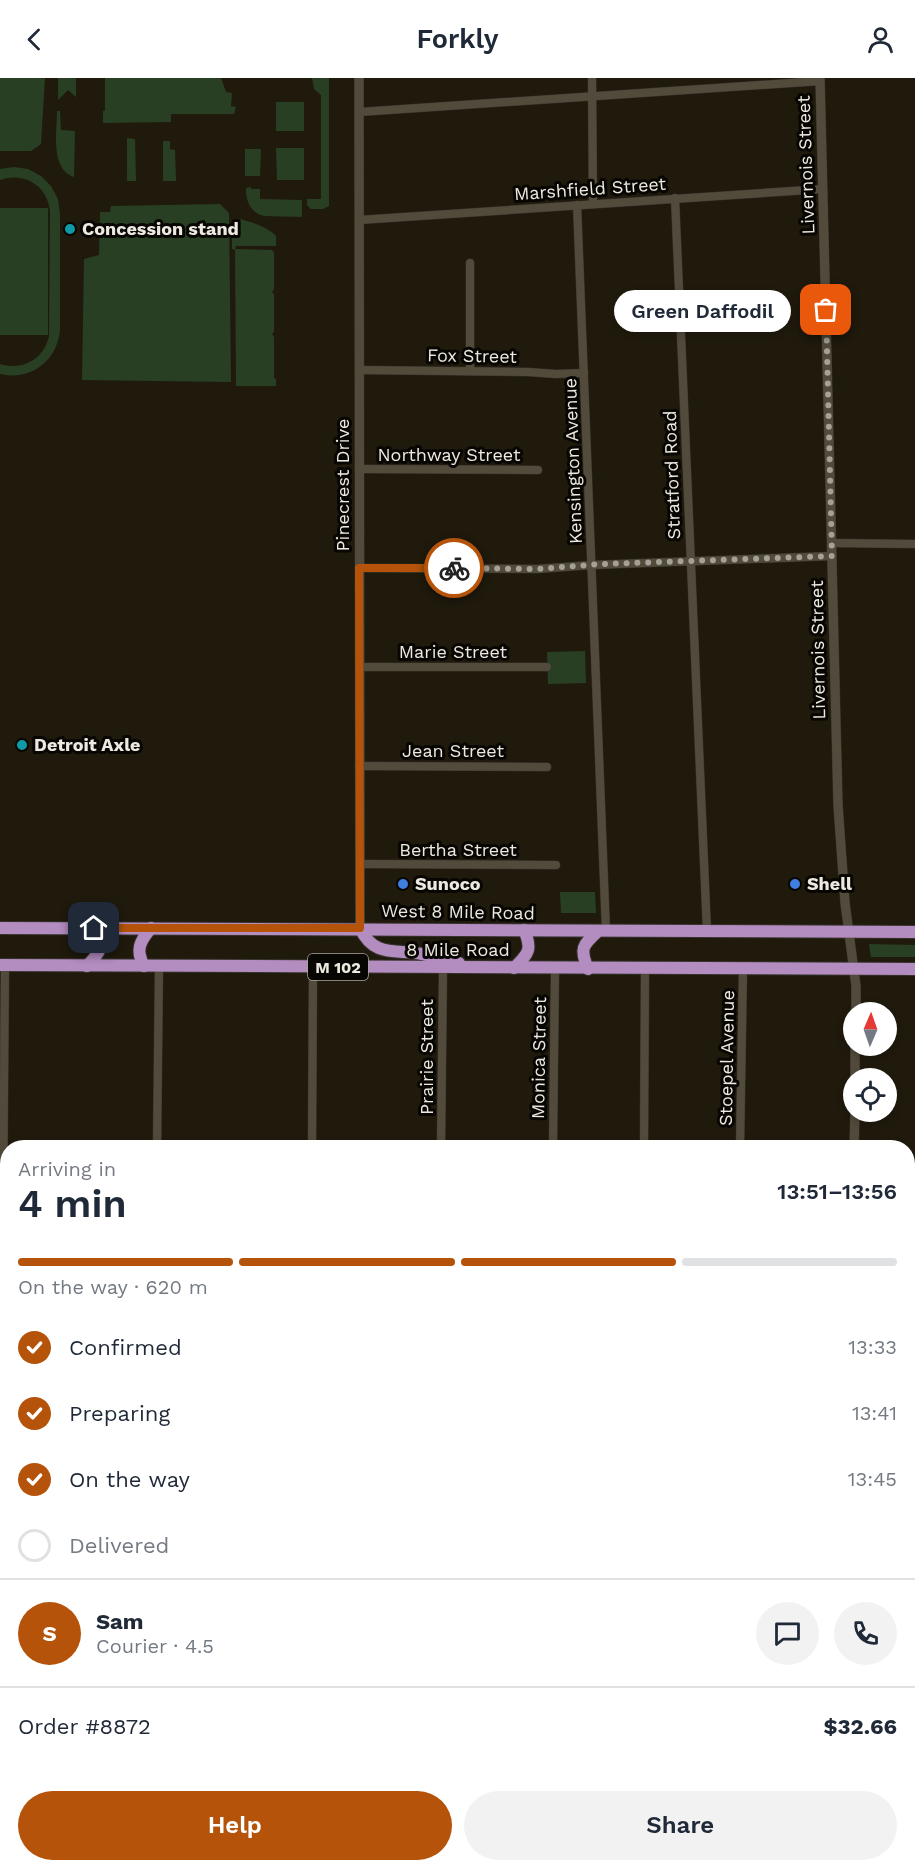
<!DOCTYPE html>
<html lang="en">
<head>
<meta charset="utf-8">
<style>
  :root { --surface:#fff; --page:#f2f2f3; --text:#1f2937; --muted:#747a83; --line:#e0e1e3; --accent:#b45309 }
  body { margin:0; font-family:"Work Sans",sans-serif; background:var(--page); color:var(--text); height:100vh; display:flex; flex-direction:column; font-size:22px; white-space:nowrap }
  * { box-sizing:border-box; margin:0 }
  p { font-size:20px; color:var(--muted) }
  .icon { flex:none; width:33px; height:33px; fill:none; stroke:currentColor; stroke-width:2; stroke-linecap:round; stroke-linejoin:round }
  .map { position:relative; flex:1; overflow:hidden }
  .details { position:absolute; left:0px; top:1062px; width:915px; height:732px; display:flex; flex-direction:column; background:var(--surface); border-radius:24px 24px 0 0; box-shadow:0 3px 9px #0003 }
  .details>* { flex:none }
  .needle { width:39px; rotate:2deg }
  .buttons { position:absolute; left:843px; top:924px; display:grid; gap:12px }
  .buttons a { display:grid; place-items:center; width:54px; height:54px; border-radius:50%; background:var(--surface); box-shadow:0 3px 9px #0003; font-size:30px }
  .pin { position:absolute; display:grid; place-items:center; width:51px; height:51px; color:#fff; margin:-26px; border-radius:12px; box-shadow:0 3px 9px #0006 }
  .courier { position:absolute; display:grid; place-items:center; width:60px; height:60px; margin:-30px; border:4px solid #b45309; border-radius:50%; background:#fff; color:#222; box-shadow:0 2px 8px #0007 }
  .bubble { position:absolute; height:42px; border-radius:21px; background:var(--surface); box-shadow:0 3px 9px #0003; font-size:20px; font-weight:600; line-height:42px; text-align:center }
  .headline em { font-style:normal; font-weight:600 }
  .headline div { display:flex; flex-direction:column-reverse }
  .headline { display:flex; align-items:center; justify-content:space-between; height:102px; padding:0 18px }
  h1 { font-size:39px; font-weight:600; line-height:45px }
  .bar { display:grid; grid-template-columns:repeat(4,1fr); gap:9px 6px; align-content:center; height:72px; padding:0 18px }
  .bar i { height:8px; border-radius:4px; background:var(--line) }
  .bar .selected { background:var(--accent) }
  .bar p { grid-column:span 4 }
  .line { display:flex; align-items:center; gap:15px; padding:0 18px; border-top:2px solid var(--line) }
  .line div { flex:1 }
  .round { display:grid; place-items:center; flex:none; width:63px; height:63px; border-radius:32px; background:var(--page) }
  ol { padding:0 18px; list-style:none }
  li { display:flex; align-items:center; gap:18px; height:66px }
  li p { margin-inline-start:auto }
  li .icon { padding:6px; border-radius:50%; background:var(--accent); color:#fff; stroke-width:4 }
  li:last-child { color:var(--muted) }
  li i { width:33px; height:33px; border:3px solid var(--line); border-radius:50% }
  .button { display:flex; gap:12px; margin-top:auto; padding:12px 18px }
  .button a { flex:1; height:69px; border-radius:36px; background:var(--accent); color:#fff; font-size:24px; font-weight:600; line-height:69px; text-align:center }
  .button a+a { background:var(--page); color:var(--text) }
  header { display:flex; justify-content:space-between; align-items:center; height:78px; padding:0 18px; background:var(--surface); font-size:27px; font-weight:600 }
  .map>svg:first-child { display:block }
  .green { fill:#293f24 }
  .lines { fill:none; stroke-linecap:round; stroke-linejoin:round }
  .minor-casing { stroke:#37332d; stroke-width:9 }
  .tertiary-casing { stroke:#37332d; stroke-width:10 }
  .trunk-casing { stroke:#37332d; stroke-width:14 }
  .minor { stroke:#524b3c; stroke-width:8 }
  .tertiary { stroke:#524b3c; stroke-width:9 }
  .trunk { stroke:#b38cc0; stroke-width:12 }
  .done { stroke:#a5a196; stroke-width:6; stroke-dasharray:0 10.8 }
  .route { stroke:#b45309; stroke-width:8 }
  .culture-dot { fill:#0f9aa8; stroke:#080602; stroke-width:2 }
  .shop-dot { fill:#3f7fe0; stroke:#080602; stroke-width:2 }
  .labels { text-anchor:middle; stroke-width:6; stroke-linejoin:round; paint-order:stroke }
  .shield { fill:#080602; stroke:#a8a59d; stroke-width:1.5 }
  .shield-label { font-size:16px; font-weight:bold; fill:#ede9e0 }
  .street-label { font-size:18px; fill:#ede9e0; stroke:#080602 }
  .poi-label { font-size:18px; font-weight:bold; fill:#ede9e0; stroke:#080602; text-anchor:start }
</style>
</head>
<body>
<header><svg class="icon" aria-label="back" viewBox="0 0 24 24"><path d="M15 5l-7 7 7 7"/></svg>Forkly<svg class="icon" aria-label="person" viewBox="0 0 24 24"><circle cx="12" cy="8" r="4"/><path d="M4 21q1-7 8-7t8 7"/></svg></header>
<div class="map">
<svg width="915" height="1794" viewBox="0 0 915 1794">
  <rect width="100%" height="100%" fill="#201a0d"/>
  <g class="green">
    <path d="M0,0h45l-4,66 -10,7h-31z"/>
    <path d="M58,0h18v19l-8,-7 -10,10z"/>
    <path d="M105,0h116l5,14 6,1 -1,13 5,1 -2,7h-63v8l-68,1v-12h2z"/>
    <path d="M312,0h17v128l-6,3h-12l-4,-4v-6h14v-104l-7,-6z"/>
    <rect x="276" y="24" width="28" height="29"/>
    <path d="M57,33h3l1,19 14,1 -1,46c-24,-8 -17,-45 -17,-66z"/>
    <path d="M127,60l8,1 1,42h-9z"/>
    <path d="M163,63h7v8l5,1 1,31h-13z"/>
    <path d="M276,70h28v32h-27z"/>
    <path d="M245,71h16l-1,27h-15z"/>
    <path d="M14,89l14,2 13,7 10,10 7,13 2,15v116c-3,31 -29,51 -60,44v-10c23,7 44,-5 49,-28l1,-123c-1,-26 -25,-42 -50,-33v-11z"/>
    <path d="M251,109v2h9v10l42,1v17l-38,-1c-14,-4 -18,-14 -18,-28z"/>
    <path d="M220,126l9,9 2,169 -149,-2 2,-121 15,-4 1,-43h10l1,-6z"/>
    <rect x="0" y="130" width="48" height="127"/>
    <path d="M238,141c12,2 30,8 38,17v10h-40l-1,3 37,1 2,2v37l-2,3 2,2v38l-2,2 2,3v41l2,1v7h-40l-1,-136 -3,-1v-18h6z"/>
    <path d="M585,573l1,32 -38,1 -1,-32z"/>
    <path d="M560,814h35l1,21h-35z"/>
    <path d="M869,866l46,1v12h-44z"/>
  </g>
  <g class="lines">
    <defs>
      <g id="minor">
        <path d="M592,0l1,126"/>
        <path d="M359,34l461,-31"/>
        <path d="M675,120l32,733"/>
        <path d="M577,127l29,726"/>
        <path d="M359,142l464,-31"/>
        <path d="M359,292l169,2 28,2 28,-1"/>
        <path d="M470,293v-108"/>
        <path d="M359,391l179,1"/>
        <path d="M832,465l83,1"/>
        <path d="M359,490l178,1 55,-4 240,-9"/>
        <path d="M360,589h187"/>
        <path d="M359,688l188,1"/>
        <path d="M360,786l196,1"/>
        <path d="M5,887l-2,247 1,7 4,8"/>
        <path d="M157,1070l2,-182"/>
        <path d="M312,1070l1,-181"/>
        <path d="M441,1070l2,-180"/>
        <path d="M553,1070l2,-179"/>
        <path d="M644,1070l1,-179"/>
        <path d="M740,1070l3,-179"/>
        <path d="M908,1201h7"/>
        <path d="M0,1491l2,-295"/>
        <path d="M0,1496h8"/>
        <path d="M908,1506l7,1"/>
        <path d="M436,1786v8"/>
        <path d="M152,1794v-8"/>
        <path d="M306,1794v-8"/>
        <path d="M547,1794v-8"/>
        <path d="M640,1794v-8"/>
        <path d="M733,1794l1,-8"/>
      </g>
      <g id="tertiary">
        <path d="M359,0l1,850"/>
        <path d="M820,0l18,727 7,98 11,83v26"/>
        <path d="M855,1000v-32"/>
        <path d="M854,1070l1,-36"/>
        <path d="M848,1794l1,-8"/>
      </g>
      <g id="trunk">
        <path d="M0,850l915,4"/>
        <path d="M360,850c14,30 36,21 62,26 12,2 25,6 37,9"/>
        <path d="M0,887l915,4"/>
        <path d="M87,888c13,-14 20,-21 7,-38"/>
        <path d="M144,888c-9,-16 -4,-25 7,-38"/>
        <path d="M514,890c14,-14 19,-18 10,-38"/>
        <path d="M588,891c-9,-21 -5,-24 10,-38"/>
      </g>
    </defs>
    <use href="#minor" class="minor-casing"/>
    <use href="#tertiary" class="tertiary-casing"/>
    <use href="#trunk" class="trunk-casing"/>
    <use href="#minor" class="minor"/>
    <use href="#tertiary" class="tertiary"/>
    <use href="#trunk" class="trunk"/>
  </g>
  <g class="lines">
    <path class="done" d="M454,490l83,1 65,-5 230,-8 -6,-246"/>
    <path class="route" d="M94,850h266l-1,-360h95"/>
  </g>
  <g class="culture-dot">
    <circle cx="70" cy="151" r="6"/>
    <circle cx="22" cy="667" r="6"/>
  </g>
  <g class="shop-dot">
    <circle cx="403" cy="806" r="6"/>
    <circle cx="795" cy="806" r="6"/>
  </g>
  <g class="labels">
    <rect class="shield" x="308" y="876" width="60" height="26" rx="4.5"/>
    <g class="shield-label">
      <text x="338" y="895">M 102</text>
    </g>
    <g class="street-label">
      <text transform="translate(806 87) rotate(-92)" y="6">Livernois Street</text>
      <text transform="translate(590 111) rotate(-4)" y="6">Marshfield Street</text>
      <text transform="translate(472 278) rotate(1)" y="6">Fox Street</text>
      <text x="449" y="383">Northway Street</text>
      <text transform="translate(573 383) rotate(-92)" y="6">Kensington Avenue</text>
      <text transform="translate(672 397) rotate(-92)" y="6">Stratford Road</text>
      <text transform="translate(343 407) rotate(-90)" y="6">Pinecrest Drive</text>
      <text transform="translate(818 572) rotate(-91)" y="6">Livernois Street</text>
      <text x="453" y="580">Marie Street</text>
      <text x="453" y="679">Jean Street</text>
      <text x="458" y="778">Bertha Street</text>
      <text transform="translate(458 834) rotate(1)" y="6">West 8 Mile Road</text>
      <text x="458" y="878">8 Mile Road</text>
      <text transform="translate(427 979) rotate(-90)" y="6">Prairie Street</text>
      <text transform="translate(539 980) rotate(-89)" y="6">Monica Street</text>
      <text transform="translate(727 980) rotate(-89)" y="6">Stoepel Avenue</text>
    </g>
    <g class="poi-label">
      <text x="82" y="157">Concession stand</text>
      <text x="34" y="673">Detroit Axle</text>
      <text x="415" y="812">Sunoco</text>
      <text x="807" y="812">Shell</text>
    </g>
  </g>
</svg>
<div class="buttons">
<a><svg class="needle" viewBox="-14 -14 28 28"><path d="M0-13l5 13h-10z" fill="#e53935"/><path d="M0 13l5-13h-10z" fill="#747a83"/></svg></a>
<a><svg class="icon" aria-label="locate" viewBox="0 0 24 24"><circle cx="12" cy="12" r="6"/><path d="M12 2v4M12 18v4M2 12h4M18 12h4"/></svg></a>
</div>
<div class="pin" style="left:826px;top:232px;background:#ea580c"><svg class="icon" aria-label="bag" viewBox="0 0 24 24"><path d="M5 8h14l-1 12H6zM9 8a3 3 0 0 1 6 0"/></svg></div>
<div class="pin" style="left:94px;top:850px;background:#1f2937"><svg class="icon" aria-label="home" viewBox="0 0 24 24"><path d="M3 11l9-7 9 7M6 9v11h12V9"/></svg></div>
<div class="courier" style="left:454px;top:490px"><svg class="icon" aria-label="bike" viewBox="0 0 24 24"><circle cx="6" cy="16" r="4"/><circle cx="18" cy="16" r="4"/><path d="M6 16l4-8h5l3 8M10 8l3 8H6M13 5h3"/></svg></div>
<div class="bubble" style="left:614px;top:212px;width:177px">Green Daffodil</div>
<section class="details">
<div class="headline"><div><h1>4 min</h1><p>Arriving in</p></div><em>13:51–13:56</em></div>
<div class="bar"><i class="selected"></i><i class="selected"></i><i class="selected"></i><i></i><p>On the way · 620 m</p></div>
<ol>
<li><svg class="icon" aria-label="check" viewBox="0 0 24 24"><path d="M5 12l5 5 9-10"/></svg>Confirmed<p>13:33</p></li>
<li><svg class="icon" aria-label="check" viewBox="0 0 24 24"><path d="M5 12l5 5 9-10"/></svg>Preparing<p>13:41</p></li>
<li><svg class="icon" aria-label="check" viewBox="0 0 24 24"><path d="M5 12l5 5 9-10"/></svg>On the way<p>13:45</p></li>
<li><i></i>Delivered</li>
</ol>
<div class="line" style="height:108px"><b class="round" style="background:var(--accent);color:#fff">S</b><div><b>Sam</b><p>Courier · 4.5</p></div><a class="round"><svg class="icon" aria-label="chat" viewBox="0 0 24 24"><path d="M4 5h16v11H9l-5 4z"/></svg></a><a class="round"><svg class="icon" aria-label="phone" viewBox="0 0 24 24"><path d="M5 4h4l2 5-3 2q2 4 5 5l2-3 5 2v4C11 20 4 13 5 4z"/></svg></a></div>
<div class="line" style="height:78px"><div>Order #8872</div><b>$32.66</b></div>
<div class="button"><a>Help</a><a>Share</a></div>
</section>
</div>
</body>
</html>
